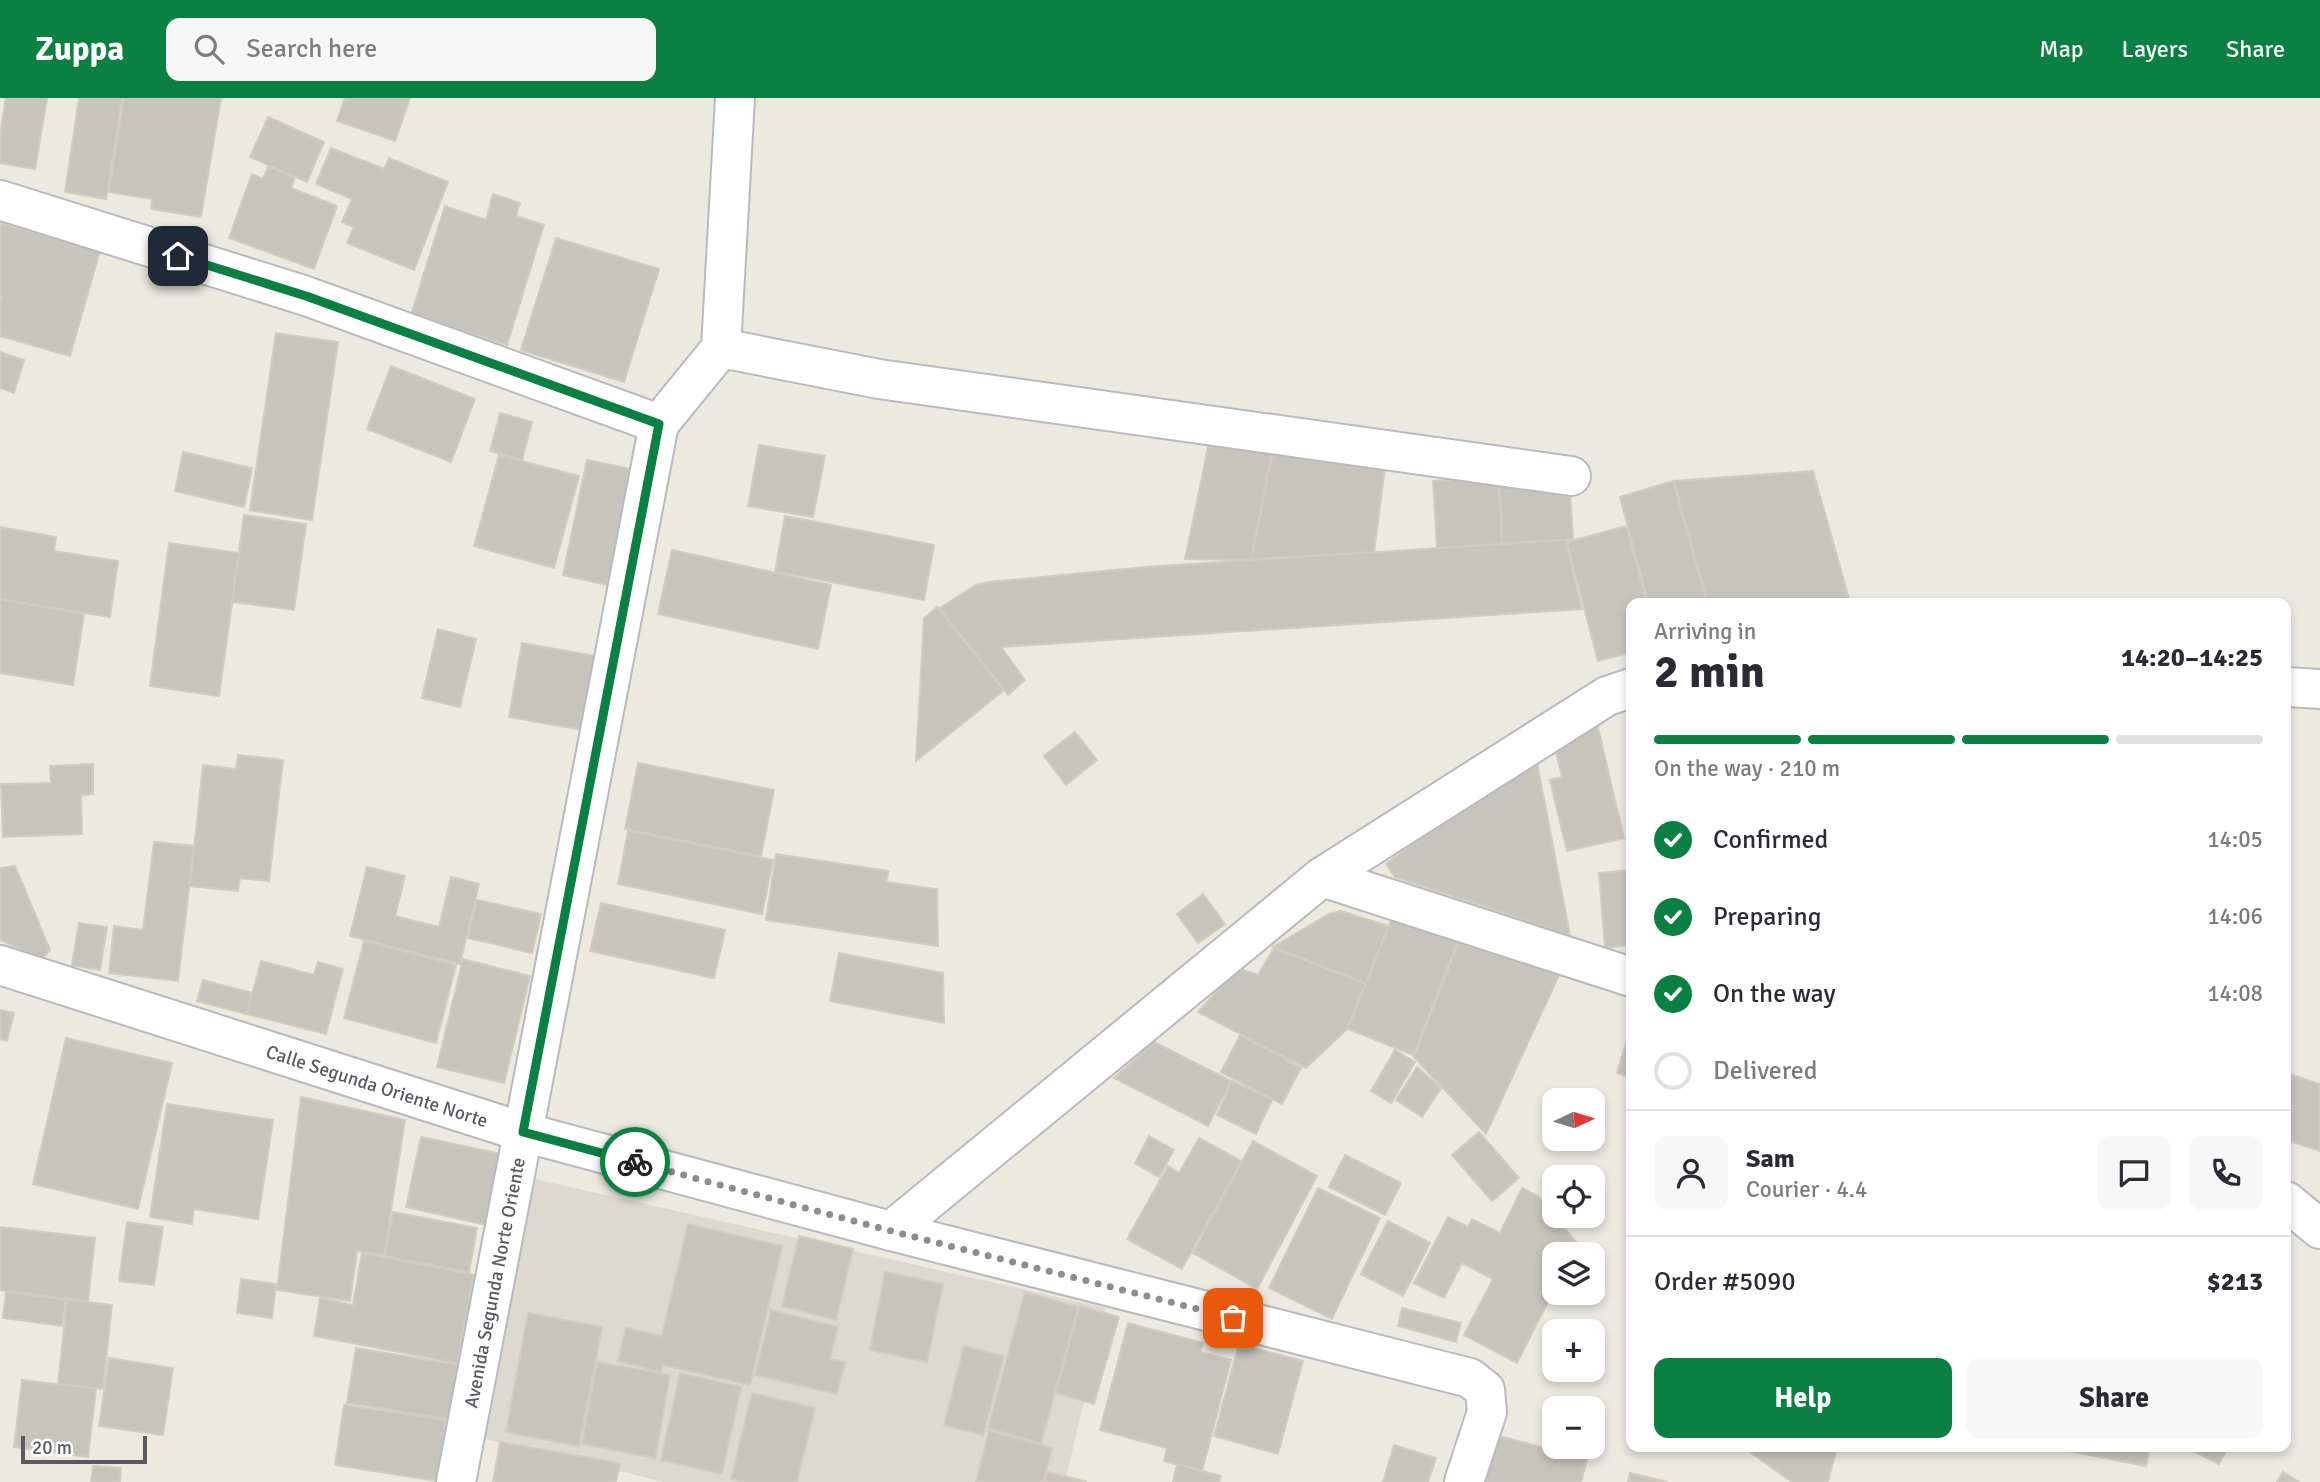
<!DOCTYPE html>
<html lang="en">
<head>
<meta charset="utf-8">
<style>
  :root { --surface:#fff; --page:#f7f7f7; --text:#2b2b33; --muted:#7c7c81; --line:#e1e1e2; --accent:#0b8043 }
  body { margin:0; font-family:Signika,sans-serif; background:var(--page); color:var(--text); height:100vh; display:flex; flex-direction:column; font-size:26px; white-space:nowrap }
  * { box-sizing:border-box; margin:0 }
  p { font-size:23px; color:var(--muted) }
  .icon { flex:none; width:38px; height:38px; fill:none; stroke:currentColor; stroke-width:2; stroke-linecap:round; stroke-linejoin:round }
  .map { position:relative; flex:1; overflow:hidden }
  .drawer { position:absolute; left:1626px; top:500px; width:665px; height:854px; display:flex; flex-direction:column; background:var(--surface); border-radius:14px; box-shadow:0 4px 10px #0003 }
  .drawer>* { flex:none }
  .needle { width:46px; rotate:86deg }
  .controls { position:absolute; left:1542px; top:990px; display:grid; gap:14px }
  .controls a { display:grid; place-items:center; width:63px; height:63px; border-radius:14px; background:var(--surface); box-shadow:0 4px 10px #0003; font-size:35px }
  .scale { position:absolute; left:21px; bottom:18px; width:126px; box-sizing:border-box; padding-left:7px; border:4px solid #585c61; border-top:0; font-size:19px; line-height:24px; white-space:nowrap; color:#585c61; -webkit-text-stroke:5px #fff; paint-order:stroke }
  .pin { position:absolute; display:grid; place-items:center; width:60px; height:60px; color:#fff; margin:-30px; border-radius:14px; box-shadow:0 4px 10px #0006 }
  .courier { position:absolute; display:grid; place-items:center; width:70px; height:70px; margin:-35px; border:5px solid #0b8043; border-radius:50%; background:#fff; color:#222; box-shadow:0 2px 9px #0007 }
  .head em { font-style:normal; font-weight:800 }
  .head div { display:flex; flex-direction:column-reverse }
  .head { display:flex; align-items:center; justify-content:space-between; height:119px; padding:0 28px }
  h1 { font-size:46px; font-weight:800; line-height:52px }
  .bar { display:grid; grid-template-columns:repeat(4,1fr); gap:10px 7px; align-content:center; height:84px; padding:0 28px }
  .bar i { height:9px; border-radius:5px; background:var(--line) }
  .bar .selected { background:var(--accent) }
  .bar p { grid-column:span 4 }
  .line { display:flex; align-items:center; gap:18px; padding:0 28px; border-top:2px solid var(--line) }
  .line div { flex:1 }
  .round { display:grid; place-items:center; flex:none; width:74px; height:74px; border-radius:14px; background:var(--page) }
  ol { padding:0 28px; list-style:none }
  li { display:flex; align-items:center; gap:21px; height:77px }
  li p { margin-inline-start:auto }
  li .icon { padding:7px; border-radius:50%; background:var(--accent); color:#fff; stroke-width:4 }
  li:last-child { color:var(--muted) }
  li i { width:38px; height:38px; border:4px solid var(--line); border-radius:50% }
  .primary-button { display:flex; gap:14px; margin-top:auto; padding:14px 28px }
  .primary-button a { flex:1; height:80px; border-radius:14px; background:var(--accent); color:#fff; font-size:28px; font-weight:800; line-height:80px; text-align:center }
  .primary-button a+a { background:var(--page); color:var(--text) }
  header { display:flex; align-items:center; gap:42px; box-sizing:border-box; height:98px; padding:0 35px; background:var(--accent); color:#fff }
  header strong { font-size:33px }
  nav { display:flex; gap:38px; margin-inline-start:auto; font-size:24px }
  .search { width:490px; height:63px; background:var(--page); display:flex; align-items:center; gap:18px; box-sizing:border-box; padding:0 24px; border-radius:14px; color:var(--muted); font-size:26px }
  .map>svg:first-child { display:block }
  .education { fill:#dcd9ce }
  .building { fill:#c7c4bc; stroke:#d1ccbe; stroke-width:2 }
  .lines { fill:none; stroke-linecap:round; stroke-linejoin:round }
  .street-casing { stroke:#b7babf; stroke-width:42 }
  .street { stroke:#fff; stroke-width:38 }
  .done { stroke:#8c8e8d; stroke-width:7; stroke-dasharray:0 12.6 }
  .route { stroke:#0b8043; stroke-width:9 }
  .labels { text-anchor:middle; stroke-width:7; stroke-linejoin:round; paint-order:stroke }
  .street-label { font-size:19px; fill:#585c61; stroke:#fff }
</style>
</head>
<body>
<header>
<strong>Zuppa</strong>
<div class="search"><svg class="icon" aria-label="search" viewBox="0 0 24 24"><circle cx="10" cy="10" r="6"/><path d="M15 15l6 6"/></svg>Search here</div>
<nav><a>Map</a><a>Layers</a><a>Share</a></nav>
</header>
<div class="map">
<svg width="2320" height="1384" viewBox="0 0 2320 1384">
  <rect width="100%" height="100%" fill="#eceadf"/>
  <path class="education" d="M526,1079l580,131 -41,174h-400l-188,-45z"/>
  <g class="building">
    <path d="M6,0h41l-12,71 -35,-6v-29z"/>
    <path d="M79,0h43l-16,101 -41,-7z"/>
    <path d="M124,0h97l-20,119 -50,-8 1,-10 -43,-7z"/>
    <path d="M345,0h65l-15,43 -58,-20z"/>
    <path d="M268,19l56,25 -17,40 -57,-25z"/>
    <path d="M331,50l53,21 5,-11 59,24 -34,88 -67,-27 7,-16 -12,-5 10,-23 -36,-15z"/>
    <path d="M268,69l27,10 -4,11 46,18 -23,63 -85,-31 23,-64 11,5z"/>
    <path d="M493,96l27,9 -4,13 28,9 -37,120 -96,-30 34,-109 41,14z"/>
    <path d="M0,125l100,28 -30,105 -70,-20v-32l2,-7h-2z"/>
    <path d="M556,140l103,31 -35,113 -103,-32z"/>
    <path d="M276,235l62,9 -26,178 -62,-10z"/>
    <path d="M0,254l24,8 -10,33 -14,-5z"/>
    <path d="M391,268l84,33 -24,63 -84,-33z"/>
    <path d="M500,315l32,9 -10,38 -32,-9z"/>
    <path d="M1211,335l62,12 -22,115 -66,-1z"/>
    <path d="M1275,344l112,11 -13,99 -123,7z"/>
    <path d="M759,347l66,11 -12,61 -65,-11z"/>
    <path d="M183,354l69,16 -8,39 -69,-16z"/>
    <path d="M499,357l80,21 -25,92 -80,-22z"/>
    <path d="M587,362l44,9 -24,116 -44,-10z"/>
    <path d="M1813,373l37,131 -142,2 -34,-123z"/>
    <path d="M1498,378l4,68 -65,4 -4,-67z"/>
    <path d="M1673,383l34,123h-58l-29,-107z"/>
    <path d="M1535,384l1,10 34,-2 3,49 -71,4 -2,-59z"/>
    <path d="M244,417l62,9 -12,86 -62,-8z"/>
    <path d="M785,418l149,29 -10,55 -149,-29z"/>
    <path d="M1626,428l21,78h-16v48l-33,9 -31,-119z"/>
    <path d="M0,429l56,10 -2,14 64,10 -8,56 -110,-18z"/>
    <path d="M1565,442l17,69 -581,38 24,33 -17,15 -68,-87 36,-23 13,-3 156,-15z"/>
    <path d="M169,445l70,10 -20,143 -69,-10z"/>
    <path d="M672,452l159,35 -13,64 -160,-35z"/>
    <path d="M0,502l84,14 -11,71 -73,-12z"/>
    <path d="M937,509l67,83 -88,71 8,-143z"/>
    <path d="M438,531l38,10 -16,68 -38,-9z"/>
    <path d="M522,545l73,13 -12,74 -74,-13z"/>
    <path d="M1597,626l27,114 -57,13 -17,-71 12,-3 -10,-42z"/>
    <path d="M1075,634l22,28 -31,25 -22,-29z"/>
    <path d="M1535,654l35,183 -175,-58 -9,-13z"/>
    <path d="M238,657l45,5 -14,121 -29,-3 -2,13 -48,-5 13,-121 33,4z"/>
    <path d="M638,665l136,27 -13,66 -136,-27z"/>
    <path d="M93,666v30l-12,1 1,39 -79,3 -2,-53 50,-1 -1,-17z"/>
    <path d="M628,733l145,29 -11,54 -144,-30z"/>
    <path d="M154,744l40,4 -16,135 -69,-8 5,-47 29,4z"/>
    <path d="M776,756l113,17 -3,11 51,7 1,57 -172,-26z"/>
    <path d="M15,768l35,84 -8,9 -42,-19v-72z"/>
    <path d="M367,769l38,9 -10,40 44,11 12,-50 28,7 -19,80 -110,-28z"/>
    <path d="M1631,772v75l-26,3 -6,-75z"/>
    <path d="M1203,796l22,30 -27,19 -21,-29z"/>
    <path d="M477,802l64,14 -9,39 -64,-15z"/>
    <path d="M601,805l124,27 -11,48 -124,-27z"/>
    <path d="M1341,813l47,15 -22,57 -93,-36 56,-33z"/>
    <path d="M1395,813l64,26 -46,118 -65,-26z"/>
    <path d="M79,825l28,4 -7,43 -28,-5z"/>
    <path d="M1461,839l100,34 -75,163 -72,-77z"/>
    <path d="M364,843l92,24 -20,78 -92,-25z"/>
    <path d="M1274,850l91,36 -19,46 -40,38 -108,-56 40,-44 20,7z"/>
    <path d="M839,855l104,20 1,50 -114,-22z"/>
    <path d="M463,861l67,17 -26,107 -67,-16z"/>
    <path d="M261,863l53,14 4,-13 25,7 -17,65 -79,-20z"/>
    <path d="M203,882l49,13 -6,21 -49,-13z"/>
    <path d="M0,912l14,3 -7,28 -7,-2z"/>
    <path d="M1631,929v51l-14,-5z"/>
    <path d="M1240,937l61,33 -19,36 -61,-32z"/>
    <path d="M66,940l106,25 -34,146 -105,-25z"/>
    <path d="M1154,944l77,39 -23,45 -94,-48z"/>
    <path d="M1395,952l20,12 -24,41 -20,-12z"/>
    <path d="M1417,969l24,21 -19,29 -26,-17z"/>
    <path d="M2286,975l34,11v67l-34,-11z"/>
    <path d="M1232,983l40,19 -16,34 -39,-19z"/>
    <path d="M301,999l104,23 -21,135 -27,-4 -7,50 -73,-11z"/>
    <path d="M167,1006l106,16 -15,99 -64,-10 -2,15 -42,-7z"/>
    <path d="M1479,1034l40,46 -27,23 -40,-46z"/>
    <path d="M1149,1038l25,14 -15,27 -24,-14z"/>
    <path d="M421,1039l85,18 -15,71 -85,-19z"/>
    <path d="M1199,1040l42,23 -59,108 -55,-30 41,-73 11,7z"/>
    <path d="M1253,1043l64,35 -60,113 -64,-36z"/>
    <path d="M1345,1057l56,28 -16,32 -56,-28z"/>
    <path d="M1318,1090l62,30 -48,101 -63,-31z"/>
    <path d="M1522,1090l16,8 40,48 -6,11h-18v35l-37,73 -53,-28 29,-56 -31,-16 -18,35 -30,-15 34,-66 20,10 4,-8 28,14z"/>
    <path d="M393,1114l84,16 -8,44 -84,-16z"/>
    <path d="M1388,1123l42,22 -27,53 -42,-22z"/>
    <path d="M127,1124l36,5 -9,58 -35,-4z"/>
    <path d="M688,1126l94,22 -32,139 -87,-20 -2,7 -43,-11 8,-33 36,8z"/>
    <path d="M0,1129l95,11 -7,63 -88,-11z"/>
    <path d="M799,1138l54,13 -17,71 -54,-14z"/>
    <path d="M362,1155l112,22 -17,88 -143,-27 6,-38 33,7z"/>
    <path d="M885,1174l58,12 -16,78 -57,-12z"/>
    <path d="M241,1181l35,5 -4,34 -35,-5z"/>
    <path d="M6,1194l60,8 -4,26 -59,-8z"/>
    <path d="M1025,1194l53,15 -37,136 -53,-15z"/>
    <path d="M67,1202l45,5 -9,84 -45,-5z"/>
    <path d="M1080,1208l39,11 -25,87 -38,-11z"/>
    <path d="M1402,1210l59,15 -5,19 -58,-16z"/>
    <path d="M771,1212l67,17 -8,32 15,3 -8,32 -82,-19z"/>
    <path d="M528,1215l74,14 -23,119 -73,-14z"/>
    <path d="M1128,1225l75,20 -3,9 31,8 -29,111 -38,-10 3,-13 -67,-18z"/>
    <path d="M1239,1246l64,17 -25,93 -64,-18z"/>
    <path d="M964,1248l40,10 -21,79 -39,-10z"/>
    <path d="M356,1250l102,17 -9,54 -102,-16z"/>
    <path d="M109,1260l64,10 -10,67 -64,-9z"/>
    <path d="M597,1264l73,13 -15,83 -73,-14z"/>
    <path d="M680,1275l61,14 -19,87 -61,-14z"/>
    <path d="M22,1282l74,9 -8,68 -74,-10z"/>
    <path d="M752,1295l63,15 -18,74h-53l-13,-3z"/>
    <path d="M344,1307l102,15 -9,61 -102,-16z"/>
    <path d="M989,1333l63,17 -9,34h-67z"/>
    <path d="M1495,1337l92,24 -6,23h-99z"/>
    <path d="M500,1344l120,21 -4,19h-123z"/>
    <path d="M1394,1347l42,13 -8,24h-45z"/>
    <path d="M1743,1349h94l-9,35h-36z"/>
    <path d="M2049,1349h101l-4,19z"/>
    <path d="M2185,1349h43l-9,17z"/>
    <path d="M1177,1366l44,12 -2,6h-46z"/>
    <path d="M93,1368l28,2 -1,14h-29z"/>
    <path d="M1048,1374l39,10h-42z"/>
    <path d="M2283,1374l16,10h-22z"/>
    <path d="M1630,1375l38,9h-40z"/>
  </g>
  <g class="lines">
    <defs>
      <g id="street">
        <path d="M0,102l306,96 353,128"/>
        <path d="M721,250l158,31 692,97"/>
        <path d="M2286,589l34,2"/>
        <path d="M1322,779l309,100"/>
        <path id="s1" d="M0,867l523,167 368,99 579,147 15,12 2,22 -23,70"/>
        <path d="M2286,1103l34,28"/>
        <path d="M891,1133l431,-354 285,-181 24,-8"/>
        <path id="s2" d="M456,1384l203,-1058 62,-76 14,-250"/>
      </g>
    </defs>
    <use href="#street" class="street-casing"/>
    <use href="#street" class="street"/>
  </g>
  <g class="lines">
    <path class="done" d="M635,1064l256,69 342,87"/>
    <path class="route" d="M178,158l128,40 353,128 -136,708 112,30"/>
  </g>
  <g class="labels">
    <g class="street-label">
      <text dy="7" stroke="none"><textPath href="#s1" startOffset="396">Calle Segunda Oriente Norte</textPath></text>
      <text dy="7" stroke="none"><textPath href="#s2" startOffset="203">Avenida Segunda Norte Oriente</textPath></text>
    </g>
  </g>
</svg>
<div class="controls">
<a><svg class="needle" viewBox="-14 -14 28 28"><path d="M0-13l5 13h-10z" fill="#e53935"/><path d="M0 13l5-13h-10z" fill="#7c7c81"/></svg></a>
<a><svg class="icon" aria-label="locate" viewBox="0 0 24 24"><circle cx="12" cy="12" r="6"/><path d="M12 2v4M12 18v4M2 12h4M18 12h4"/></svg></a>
<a><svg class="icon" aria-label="layers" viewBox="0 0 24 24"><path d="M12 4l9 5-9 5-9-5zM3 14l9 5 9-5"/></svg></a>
<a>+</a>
<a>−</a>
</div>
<div class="scale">20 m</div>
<div class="pin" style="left:1233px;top:1220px;background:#ea580c"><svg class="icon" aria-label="bag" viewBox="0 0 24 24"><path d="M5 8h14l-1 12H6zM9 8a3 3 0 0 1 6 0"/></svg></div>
<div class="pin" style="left:178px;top:158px;background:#1f2937"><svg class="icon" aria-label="home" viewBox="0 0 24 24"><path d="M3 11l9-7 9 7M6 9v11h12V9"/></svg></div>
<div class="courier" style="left:635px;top:1064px"><svg class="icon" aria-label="bike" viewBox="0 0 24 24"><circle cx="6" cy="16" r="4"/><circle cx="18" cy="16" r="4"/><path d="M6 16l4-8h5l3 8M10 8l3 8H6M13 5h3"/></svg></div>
<section class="drawer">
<div class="head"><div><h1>2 min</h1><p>Arriving in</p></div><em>14:20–14:25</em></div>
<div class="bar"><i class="selected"></i><i class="selected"></i><i class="selected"></i><i></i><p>On the way · 210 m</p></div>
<ol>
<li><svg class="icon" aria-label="check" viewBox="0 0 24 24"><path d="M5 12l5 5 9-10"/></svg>Confirmed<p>14:05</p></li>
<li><svg class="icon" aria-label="check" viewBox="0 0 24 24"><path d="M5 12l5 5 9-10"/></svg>Preparing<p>14:06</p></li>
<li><svg class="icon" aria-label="check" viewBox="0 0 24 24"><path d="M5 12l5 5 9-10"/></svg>On the way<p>14:08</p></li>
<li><i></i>Delivered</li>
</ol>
<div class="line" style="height:126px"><a class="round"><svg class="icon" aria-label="person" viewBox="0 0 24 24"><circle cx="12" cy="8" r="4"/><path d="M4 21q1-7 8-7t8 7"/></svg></a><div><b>Sam</b><p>Courier · 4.4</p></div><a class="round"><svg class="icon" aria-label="chat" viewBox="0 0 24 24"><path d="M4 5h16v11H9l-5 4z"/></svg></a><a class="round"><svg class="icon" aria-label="phone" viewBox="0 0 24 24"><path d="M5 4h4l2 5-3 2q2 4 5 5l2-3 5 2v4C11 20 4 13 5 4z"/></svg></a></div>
<div class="line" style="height:91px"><div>Order #5090</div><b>$213</b></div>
<div class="primary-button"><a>Help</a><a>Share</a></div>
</section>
</div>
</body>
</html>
